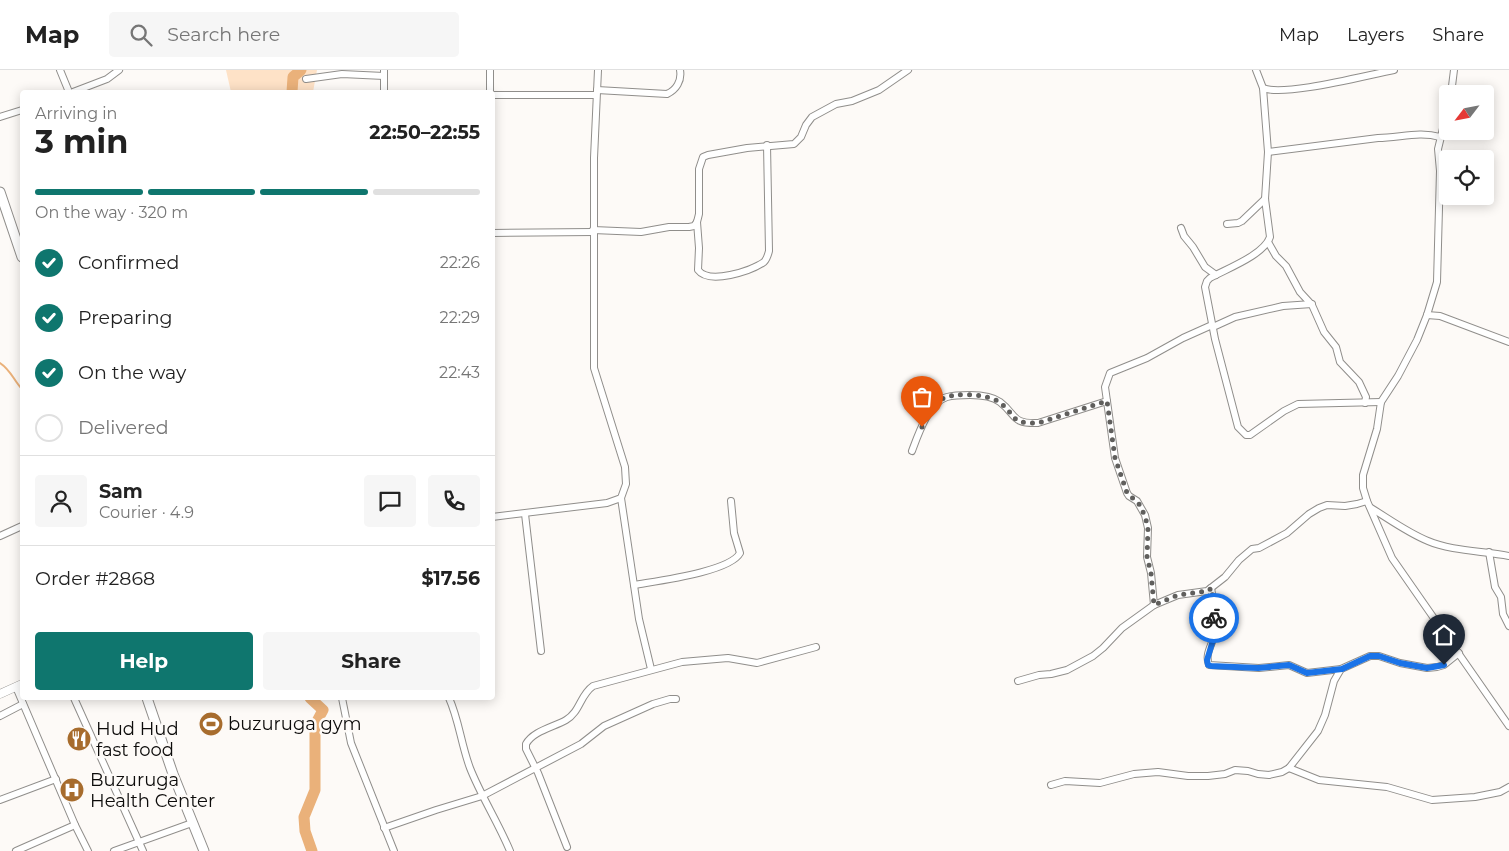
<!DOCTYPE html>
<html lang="en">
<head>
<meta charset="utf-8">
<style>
  :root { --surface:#fff; --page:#f6f6f6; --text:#222; --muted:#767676; --line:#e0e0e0; --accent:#0f766e }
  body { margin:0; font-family:Montserrat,sans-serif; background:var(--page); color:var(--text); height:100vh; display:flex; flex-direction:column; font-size:19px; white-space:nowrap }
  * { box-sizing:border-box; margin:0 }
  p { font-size:16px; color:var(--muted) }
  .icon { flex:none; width:28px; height:28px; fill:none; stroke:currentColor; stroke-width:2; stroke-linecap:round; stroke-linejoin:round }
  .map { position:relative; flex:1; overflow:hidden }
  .details { position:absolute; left:20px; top:20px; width:475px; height:610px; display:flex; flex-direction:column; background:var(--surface); border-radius:5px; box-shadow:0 2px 12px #0003 }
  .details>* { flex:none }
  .needle { width:32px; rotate:238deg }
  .buttons { position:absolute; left:1439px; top:15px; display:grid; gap:10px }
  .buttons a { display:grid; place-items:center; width:55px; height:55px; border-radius:5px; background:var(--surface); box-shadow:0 2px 12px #0003; font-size:25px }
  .pin { position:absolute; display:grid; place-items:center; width:42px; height:42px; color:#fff; margin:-51px -21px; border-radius:50% 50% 50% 0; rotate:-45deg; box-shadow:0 0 5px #0007 }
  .pin .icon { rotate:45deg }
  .courier { position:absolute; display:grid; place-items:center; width:50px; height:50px; margin:-25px; border:4px solid #1a73e8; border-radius:50%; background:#fff; color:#222; box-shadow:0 1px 6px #0007 }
  .head em { font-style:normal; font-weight:700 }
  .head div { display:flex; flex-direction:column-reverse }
  .head { display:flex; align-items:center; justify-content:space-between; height:85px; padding:0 15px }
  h1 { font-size:32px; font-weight:700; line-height:38px }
  .bar { display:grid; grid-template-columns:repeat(4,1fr); gap:8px 5px; align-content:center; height:60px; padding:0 15px }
  .bar i { height:6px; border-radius:4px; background:var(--line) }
  .bar .current { background:var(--accent) }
  .bar p { grid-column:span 4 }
  .line { display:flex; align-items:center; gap:12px; padding:0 15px; border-top:1px solid var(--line) }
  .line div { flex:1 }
  .round { display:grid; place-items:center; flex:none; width:52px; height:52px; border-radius:5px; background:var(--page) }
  ol { padding:0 15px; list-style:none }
  li { display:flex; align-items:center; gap:15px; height:55px }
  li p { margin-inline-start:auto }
  li .icon { padding:5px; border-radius:50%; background:var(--accent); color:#fff; stroke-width:4 }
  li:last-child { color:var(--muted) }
  li i { width:28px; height:28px; border:2px solid var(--line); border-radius:50% }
  .primary-button { display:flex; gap:10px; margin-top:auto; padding:10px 15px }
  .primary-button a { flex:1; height:58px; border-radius:5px; background:var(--accent); color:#fff; font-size:20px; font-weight:700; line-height:58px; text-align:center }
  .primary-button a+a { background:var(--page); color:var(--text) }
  header { display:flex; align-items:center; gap:30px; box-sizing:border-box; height:70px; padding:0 25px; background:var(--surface); border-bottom:1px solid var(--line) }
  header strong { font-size:24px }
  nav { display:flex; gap:28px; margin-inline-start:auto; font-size:18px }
  .search { width:350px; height:45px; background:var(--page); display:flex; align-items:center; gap:12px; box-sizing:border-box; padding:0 18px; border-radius:5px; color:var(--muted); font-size:19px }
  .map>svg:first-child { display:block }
  .green { fill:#fee2c7 }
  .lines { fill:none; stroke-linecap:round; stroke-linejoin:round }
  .stream { stroke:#eab17a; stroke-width:2 }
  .river { stroke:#eab17a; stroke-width:11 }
  .minor-casing { stroke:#908e8b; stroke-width:8 }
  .major-casing { stroke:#908e8b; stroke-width:9 }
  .highway-casing { stroke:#908e8b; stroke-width:11 }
  .minor { stroke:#fff; stroke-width:6 }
  .major { stroke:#fff; stroke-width:8 }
  .highway { stroke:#fff; stroke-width:9 }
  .done { stroke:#605f5d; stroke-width:5; stroke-dasharray:0 9 }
  .route { stroke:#1a73e8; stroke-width:6 }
  .labels { text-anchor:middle; stroke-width:5; stroke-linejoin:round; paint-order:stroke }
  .poi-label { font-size:18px; fill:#0c0b0a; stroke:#fdfaf7; text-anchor:start }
</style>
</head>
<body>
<header>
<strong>Map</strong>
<div class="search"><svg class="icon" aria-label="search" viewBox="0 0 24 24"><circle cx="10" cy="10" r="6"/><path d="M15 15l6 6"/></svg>Search here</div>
<nav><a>Map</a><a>Layers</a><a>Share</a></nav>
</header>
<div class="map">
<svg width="1509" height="781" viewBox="0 0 1509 781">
  <rect width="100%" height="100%" fill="#fdfaf7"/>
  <path class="green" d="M226,0h91l-4,22h-82z"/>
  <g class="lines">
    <path class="stream" d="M0,293c11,7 14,18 22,26"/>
    <g class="river">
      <path d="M292,22l1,-15 8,-7"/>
      <path d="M310,628l13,12 -8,15v65l-11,27 1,14 7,20"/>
    </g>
    <defs>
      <g id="minor">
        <path d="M60,0l9,22"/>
        <path d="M490,0v22"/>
        <path d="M1256,0l7,18c21,9 104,-13 131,-18"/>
        <path d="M306,9l36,-5 42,2"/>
        <path d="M1263,18l5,64 -3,47 5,38c-6,18 -44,32 -60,41l-3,3 -2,6 10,52 23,88 8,8h4l34,-24 14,-7 83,-2"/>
        <path d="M597,20l70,4c9,-4 15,-13 13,-24"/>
        <path d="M73,22l34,-13 12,-9"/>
        <path d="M384,22v-22"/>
        <path d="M1451,24l3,-24"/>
        <path d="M492,25h104"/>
        <path d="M1448,38l-10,41 2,22 -3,111 -10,33 -10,25 -19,36 -17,26 -4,27 -14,46v13l4,13 25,57 117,168"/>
        <path d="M0,47l22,-7"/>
        <path d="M1268,82l110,-14c21,0 41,-7 62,-1"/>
        <path d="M697,152l2,26 -1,22c11,15 53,1 66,-8 3,-3 4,-7 5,-11l-2,-106"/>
        <path d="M1227,154l11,-1 4,-2 23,-22"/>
        <path d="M1181,158l3,8 9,11 12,20 11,8"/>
        <path d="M593,160l48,2 28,-5h20l5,-1 3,-4 2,-8v-45l4,-12 5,-2 39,-7 47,-4 7,-7 5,-12 6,-8 24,-13 16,-3 27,-11 29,-20"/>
        <path d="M492,163l101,-1"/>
        <path d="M1268,172l8,14 10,10 14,26 12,13 12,27 12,15 4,15 19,20 7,15 -1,6"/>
        <path d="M1427,245l13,1 69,26"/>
        <path d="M1213,257l22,-10 48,-11 29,-2"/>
        <path d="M912,381c6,-16 17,-49 35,-54 7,-2 16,-2 23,-2 10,0 22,1 30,7 17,13 11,22 38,21l69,-22"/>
        <path d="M621,428l18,121 12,50"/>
        <path d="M1371,438c18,11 37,25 57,33 23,10 56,10 81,15"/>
        <path d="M525,444l16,137"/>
        <path d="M492,447l115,-14 14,-5 5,-14 -1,-17 -31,-99v-210l4,-88"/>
        <path d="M0,466l22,-10"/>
        <path d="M1489,482l6,35 6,10 2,17 6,12"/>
        <path d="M634,515c22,-4 96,-13 106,-32l-6,-20 -3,-32"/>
        <path d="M1211,518c3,14 4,29 4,43 -1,12 -11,22 -6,34l50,3 30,-3 18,8 34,-4"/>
        <path d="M1154,535l-3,-32 -4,-16 1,-29 -3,-13 -8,-14 -8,-5 -2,-3 -12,-35 -10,-71 5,-14 37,-15 36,-20 29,-13"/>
        <path d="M1018,611l21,-6 12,-1 16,-4 26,-14 10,-8 19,-20 32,-23 24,-10 29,-4 18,-14 14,-17 13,-11 7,-1 28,-15 22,-19 10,-6 8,-3 18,1 12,-2 10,-3"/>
        <path d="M16,617l59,138 13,26"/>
        <path d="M74,628l69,153"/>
        <path d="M342,628l9,45 43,108"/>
        <path d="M449,628c10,22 12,46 21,70 11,28 28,54 40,83"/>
        <path d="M0,646l23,-12"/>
        <path d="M1289,698l30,12 68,7 45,13 43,-3 25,-5 9,-5"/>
        <path d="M1051,715l14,-4 35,2 34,-9 24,-2 30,4h20l17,-2 10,-4 13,1 10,3 11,1 13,-3 7,-4 29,-37 7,-16 9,-34 7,-12 29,-13h9l21,7 27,5 10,-1 7,-2 15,-12"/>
        <path d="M0,730l56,-21"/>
        <path d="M384,758l52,-18 46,-14 99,-52 23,-18 49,-22 17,-5h6"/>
        <path d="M567,777l-29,-74 -12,-24v-5c7,-13 28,-17 40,-24 14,-8 14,-25 27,-34l89,-24 46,-4 29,5 59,-16"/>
        <path d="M16,781l59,-26"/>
        <path d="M114,781l78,-28"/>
      </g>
      <path id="major" d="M0,624l22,-10"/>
      <g id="highway">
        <path d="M0,122l22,65"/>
        <path d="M147,628l26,76 31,77"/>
      </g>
    </defs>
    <use href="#minor" class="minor-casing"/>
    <use href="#major" class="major-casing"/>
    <use href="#highway" class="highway-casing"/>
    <use href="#minor" class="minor"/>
    <use href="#major" class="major"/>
    <use href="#highway" class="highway"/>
  </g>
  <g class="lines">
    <path class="done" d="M922,357c5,-10 10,-21 20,-28 11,-7 47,-5 57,3 18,13 10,22 39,21l69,-22 8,57 12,35 12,11 6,12 3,12 -1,29 4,16 3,32 24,-10 29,-4 5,-3 2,30"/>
    <path class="route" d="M1214,548v19l-7,23 1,5 3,1 47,2 31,-3 18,8 35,-4 28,-13h9l21,7 27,5 17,-3"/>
  </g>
  <defs>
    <symbol id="stadium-disc" viewBox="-11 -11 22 22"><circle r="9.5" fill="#a76c2d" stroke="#fdfaf7"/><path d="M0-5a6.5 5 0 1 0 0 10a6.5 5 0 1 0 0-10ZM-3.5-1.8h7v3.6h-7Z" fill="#fff"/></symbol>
    <symbol id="restaurant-disc" viewBox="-11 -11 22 22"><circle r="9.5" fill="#a76c2d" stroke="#fdfaf7"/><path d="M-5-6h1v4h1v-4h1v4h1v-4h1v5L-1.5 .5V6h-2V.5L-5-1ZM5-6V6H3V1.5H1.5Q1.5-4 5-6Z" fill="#fff"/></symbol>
    <symbol id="hospital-disc" viewBox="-11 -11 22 22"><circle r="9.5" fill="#a76c2d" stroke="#fdfaf7"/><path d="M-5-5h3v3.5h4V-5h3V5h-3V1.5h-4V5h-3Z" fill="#fff"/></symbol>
  </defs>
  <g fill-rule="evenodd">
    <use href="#stadium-disc" x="197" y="640" width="28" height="28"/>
    <use href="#restaurant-disc" x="65" y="655" width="28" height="28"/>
    <use href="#hospital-disc" x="58" y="706" width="28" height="28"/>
  </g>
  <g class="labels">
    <g class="poi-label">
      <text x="228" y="660">buzuruga gym</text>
      <text x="96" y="665">Hud Hud<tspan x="96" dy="21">fast food</tspan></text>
      <text x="90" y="716">Buzuruga<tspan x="90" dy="21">Health Center</tspan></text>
    </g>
  </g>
</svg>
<div class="buttons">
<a><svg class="needle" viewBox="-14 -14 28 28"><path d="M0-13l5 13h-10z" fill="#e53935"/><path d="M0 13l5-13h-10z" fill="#767676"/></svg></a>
<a><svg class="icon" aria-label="locate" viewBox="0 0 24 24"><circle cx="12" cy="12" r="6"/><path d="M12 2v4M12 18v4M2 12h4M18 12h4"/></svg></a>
</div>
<div class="pin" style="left:922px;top:357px;background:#ea580c"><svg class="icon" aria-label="bag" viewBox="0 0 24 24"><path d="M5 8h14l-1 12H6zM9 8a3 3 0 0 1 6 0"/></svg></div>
<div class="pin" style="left:1444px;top:595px;background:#1f2937"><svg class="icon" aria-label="home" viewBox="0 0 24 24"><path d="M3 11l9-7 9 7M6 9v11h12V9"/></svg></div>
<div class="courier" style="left:1214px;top:548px"><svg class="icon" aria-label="bike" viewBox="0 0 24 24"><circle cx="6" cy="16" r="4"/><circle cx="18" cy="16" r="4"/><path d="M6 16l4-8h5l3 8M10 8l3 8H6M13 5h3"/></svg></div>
<section class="details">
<div class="head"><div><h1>3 min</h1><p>Arriving in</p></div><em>22:50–22:55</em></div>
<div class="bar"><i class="current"></i><i class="current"></i><i class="current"></i><i></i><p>On the way · 320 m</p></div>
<ol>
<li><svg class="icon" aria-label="check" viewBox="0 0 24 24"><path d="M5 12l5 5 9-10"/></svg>Confirmed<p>22:26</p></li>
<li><svg class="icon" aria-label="check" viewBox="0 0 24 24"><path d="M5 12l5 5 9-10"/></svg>Preparing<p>22:29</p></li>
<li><svg class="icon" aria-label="check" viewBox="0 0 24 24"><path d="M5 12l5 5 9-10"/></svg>On the way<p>22:43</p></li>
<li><i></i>Delivered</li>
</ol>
<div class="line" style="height:90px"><a class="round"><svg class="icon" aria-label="person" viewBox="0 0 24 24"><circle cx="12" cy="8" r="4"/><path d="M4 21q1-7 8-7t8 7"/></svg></a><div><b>Sam</b><p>Courier · 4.9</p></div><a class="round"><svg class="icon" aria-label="chat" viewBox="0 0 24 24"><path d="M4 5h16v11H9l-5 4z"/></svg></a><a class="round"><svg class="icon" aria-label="phone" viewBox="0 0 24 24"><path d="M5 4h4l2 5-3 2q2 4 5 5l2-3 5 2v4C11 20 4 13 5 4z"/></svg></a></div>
<div class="line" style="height:65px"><div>Order #2868</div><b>$17.56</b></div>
<div class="primary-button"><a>Help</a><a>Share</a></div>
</section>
</div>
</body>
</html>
